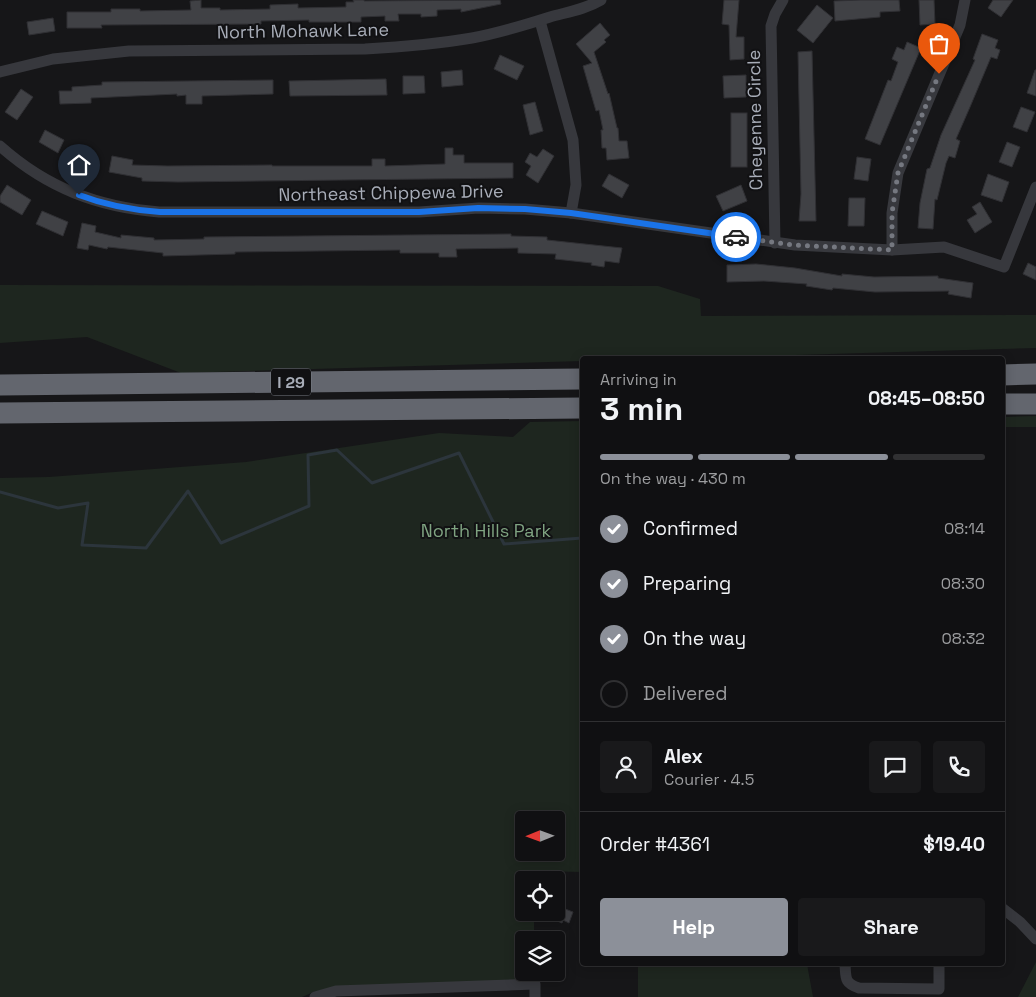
<!DOCTYPE html>
<html lang="en">
<head>
<meta charset="utf-8">
<style>
  :root { --surface:#101012; --page:#19191b; --text:#f1f3f6; --muted:#9c9d9f; --line:#303032; --accent:#8c9099 }
  body { margin:0; font-family:"Space Grotesk",sans-serif; background:var(--page); color:var(--text); height:100vh; display:flex; flex-direction:column; font-size:19px; white-space:nowrap }
  * { box-sizing:border-box; margin:0 }
  p { font-size:16px; color:var(--muted) }
  .icon { flex:none; width:28px; height:28px; fill:none; stroke:currentColor; stroke-width:2; stroke-linecap:round; stroke-linejoin:round }
  .map { position:relative; flex:1; overflow:hidden }
  .panel { position:absolute; left:580px; top:356px; width:425px; height:610px; display:flex; flex-direction:column; background:var(--surface); border-radius:5px; box-shadow:0 2px 12px #0003,0 0 0 1px var(--line) }
  .panel>* { flex:none }
  .needle { width:32px; rotate:269deg }
  .fabs { position:absolute; left:515px; top:811px; display:grid; gap:10px }
  .fabs a { display:grid; place-items:center; width:50px; height:50px; border-radius:5px; background:var(--surface); box-shadow:0 2px 12px #0003,0 0 0 1px var(--line); font-size:25px }
  .pin { position:absolute; display:grid; place-items:center; width:42px; height:42px; color:#fff; margin:-51px -21px; border-radius:50% 50% 50% 0; rotate:-45deg; box-shadow:0 0 5px #0007 }
  .pin .icon { rotate:45deg }
  .courier { position:absolute; display:grid; place-items:center; width:50px; height:50px; margin:-25px; border:4px solid #1a73e8; border-radius:50%; background:#fff; color:#222; box-shadow:0 1px 6px #0007 }
  .overview em { font-style:normal; font-weight:600 }
  .overview div { display:flex; flex-direction:column-reverse }
  .overview { display:flex; align-items:center; justify-content:space-between; height:85px; padding:0 20px }
  h1 { font-size:32px; font-weight:600; line-height:38px }
  .bar { display:grid; grid-template-columns:repeat(4,1fr); gap:8px 5px; align-content:center; height:60px; padding:0 20px }
  .bar i { height:6px; border-radius:4px; background:var(--line) }
  .bar .selected { background:var(--accent) }
  .bar p { grid-column:span 4 }
  .line { display:flex; align-items:center; gap:12px; padding:0 20px; border-top:1px solid var(--line) }
  .line div { flex:1 }
  .round { display:grid; place-items:center; flex:none; width:52px; height:52px; border-radius:5px; background:var(--page) }
  ol { padding:0 20px; list-style:none }
  li { display:flex; align-items:center; gap:15px; height:55px }
  li p { margin-inline-start:auto }
  li .icon { padding:5px; border-radius:50%; background:var(--accent); color:#fff; stroke-width:4 }
  li:last-child { color:var(--muted) }
  li i { width:28px; height:28px; border:2px solid var(--line); border-radius:50% }
  .cta { display:flex; gap:10px; margin-top:auto; padding:10px 20px }
  .cta a { flex:1; height:58px; border-radius:5px; background:var(--accent); color:#fff; font-size:20px; font-weight:600; line-height:58px; text-align:center }
  .cta a+a { background:var(--page); color:var(--text) }
  .map>svg:first-child { display:block }
  .green { fill:#1e261f; fill-rule:evenodd }
  .lines { fill:none; stroke-linecap:round; stroke-linejoin:round }
  .stream { stroke:#2c353c; stroke-width:3 }
  .building { fill:#404145; stroke:#303034 }
  .minor { stroke:#37383d; stroke-width:11 }
  .motorway { stroke:#63666e; stroke-width:21 }
  .done { stroke:#757880; stroke-width:5; stroke-dasharray:0 9 }
  .route { stroke:#1a73e8; stroke-width:6 }
  .labels { text-anchor:middle; stroke-width:4; stroke-linejoin:round; paint-order:stroke }
  .shield { fill:#111113; stroke:#7b7e86; stroke-width:1 }
  .shield-label { font-size:16px; font-weight:bold; fill:#a8adb8 }
  .street-label { font-size:18px; fill:#a8adb8; stroke:#111113 }
  .park-label { font-size:18px; fill:#7fa381; stroke:#111113 }
</style>
</head>
<body>
<div class="map">
<svg width="1036" height="997" viewBox="0 0 1036 997">
  <rect width="100%" height="100%" fill="#161618"/>
  <g class="green">
    <path d="M0,285l658,1 42,13 1,17 335,-1v33l-371,11h-83v2l-401,12 -94,-36 -87,6z"/>
    <path d="M1036,416v11h-33v-10z"/>
    <path d="M582,421v451l-48,-1v9h-10v32l10,1v27h-10v32l11,1v11l-219,7 -14,6h-302v-519l49,-1 197,-15 193,-29 74,4 17,-15zM524,820h32v32h-32z"/>
    <path d="M1036,962v35h-18z"/>
    <path d="M638,964h169l6,33h-175z"/>
  </g>
  <g class="lines">
    <path class="stream" d="M0,492l58,16 30,-5 -6,42 64,3 42,-57 33,52 88,-37 -1,-51 29,-5 35,33 87,-30 45,91 78,-6"/>
  </g>
  <g class="building">
    <path d="M201,0v8h19v2l50,-1v-4l28,-1v4l48,-1v-5h8l-1,-2h11v1l136,-1 1,4 -40,8v-3l-24,1v6l-16,1v-3h-23l1,7h-14v-5l-24,1v5h-52v-2l-48,1v3l-160,1 1,3h-35v-16h44v-3h29v2l51,-1 -1,-9z"/>
    <path d="M724,0h15l-3,37h8v22l-14,1 -1,-35 -7,-1z"/>
    <path d="M860,0h39l1,11 -20,1v5l-45,4 -1,-20z"/>
    <path d="M919,0h15l1,24 -15,1z"/>
    <path d="M993,0h20l-12,17 -13,-9z"/>
    <path d="M817,5l16,13 -20,25 -16,-13z"/>
    <path d="M53,18l2,13 -26,4 -2,-13z"/>
    <path d="M600,23l10,12 -6,5 2,2 -12,10 14,42 1,-1 8,35h1l1,13h8l2,17 -22,2 -1,-12h-4l-1,-18h2l-4,-20 -3,1 -13,-45 9,-3 -16,-19z"/>
    <path d="M982,34l16,6 -3,8 5,2 -3,9 -6,-2 -21,50 -14,32 4,2 -5,17 -6,-2 -3,7 -9,37 -2,-1 -2,30 -15,-1 2,-25 7,-34 3,-1 11,-33 34,-75 -2,-1z"/>
    <path d="M907,42l14,6 -41,97 -15,-6 23,-59 3,1 7,-19 -6,-3 5,-12 7,3z"/>
    <path d="M812,51l4,170h-17l2,-27 -3,-142z"/>
    <path d="M500,55l24,11 -7,14 -23,-11z"/>
    <path d="M462,70l1,15 -21,2 -1,-15z"/>
    <path d="M1035,70h1v26l-9,-3z"/>
    <path d="M746,75v22l-22,1 -1,-22z"/>
    <path d="M403,76h21l1,17 -22,1z"/>
    <path d="M386,79l1,16 -97,1 -1,-15z"/>
    <path d="M273,80v14l-71,2v8h-16v-9l-9,1v-2l-86,4v5l-31,1 -1,-13h13v-4l30,-2v-3z"/>
    <path d="M21,89l12,8 -16,23 -12,-8z"/>
    <path d="M535,102l8,29 -13,4 -7,-30z"/>
    <path d="M1021,107l14,5 -8,20 -14,-5z"/>
    <rect x="731" y="113" width="16" height="54"/>
    <path d="M45,130l19,10 -6,13 -19,-11z"/>
    <path d="M1007,142l13,5 -8,20 -13,-5z"/>
    <path d="M75,146l21,8 -4,13 -21,-8z"/>
    <path d="M445,148h8v7h11v8h49v15l-335,4 -36,-1v-3l-33,-6 3,-16 21,4 -1,5 35,1 105,-1v1h100v-7h13v7l60,-2z"/>
    <path d="M543,149l11,7 -16,27 -12,-8 5,-9 -6,-4 5,-9 7,4z"/>
    <path d="M857,157l14,2 -3,22 -14,-2z"/>
    <path d="M609,174l20,11 -7,13 -20,-12z"/>
    <path d="M988,174l21,8 -7,20 -21,-7z"/>
    <path d="M7,185l24,15 -9,15 -22,-13v-6z"/>
    <path d="M741,185l6,16 -24,10 -7,-15z"/>
    <path d="M849,198h16l-1,28h-16z"/>
    <path d="M980,202l12,20 -17,11 -8,-13 10,-6 -5,-7z"/>
    <path d="M42,211l26,11 -5,14 -27,-12z"/>
    <path d="M82,223l14,3 -1,6 26,6v-3l33,3v2l50,-1v-2l307,-3v2l36,1v3l75,8 -3,15 -14,-2 -1,6 -13,-2 1,-2 -37,-4 1,-5 -38,-1v-5l-62,1 1,8h-18v-4h-39v-3l-165,2v2l-72,2v-3l-55,-6 -1,2 -18,-4 -1,5 -11,-2z"/>
    <path d="M1028,263l8,4v13l-13,-6z"/>
    <path d="M756,264l39,4 47,8v-2l32,3 64,-1v2l35,5 -2,15 -23,-4 1,-3 -74,1 -42,-4 -1,2 -26,-4 1,-2 -43,-3 -37,1v-17z"/>
    <path d="M560,907l13,5 -4,11 -6,-3 -1,3 -7,-3z"/>
  </g>
  <g class="lines">
    <g class="minor">
      <path d="M540,21l33,119 3,45 -5,28"/>
      <path d="M0,72l53,-13 76,-8 236,-2c36,-2 72,-5 107,-11 27,-5 53,-13 78,-21 18,-5 36,-8 51,-17"/>
      <path d="M0,146c47,42 98,61 159,66h260l60,-4 46,1 46,4 224,32 97,5 52,-3 60,20 32,-80"/>
      <path d="M775,243l-4,-217 4,-12 8,-14"/>
      <path d="M892,250v-37l6,-40 62,-148 5,-25"/>
      <path d="M1002,908l18,14 16,17"/>
      <path d="M845,964c1,14 -1,19 14,24l80,1v-25"/>
      <path d="M315,997l21,-6 199,-7v13"/>
    </g>
    <g class="motorway">
      <path d="M1002,375l34,-1"/>
      <path d="M0,385l582,-6"/>
      <path d="M1002,404h34"/>
      <path d="M0,413l582,-5"/>
    </g>
  </g>
  <g class="lines">
    <path class="done" d="M736,237l58,8 98,5v-37l6,-40 41,-99"/>
    <path class="route" d="M79,195c26,10 53,15 81,17h259l59,-4 47,1 46,4 165,24"/>
  </g>
  <g class="labels">
    <rect class="shield" x="271" y="368.5" width="40" height="27" rx="4"/>
    <g class="shield-label">
      <text x="291" y="388">I 29</text>
    </g>
    <g class="street-label">
      <text transform="translate(303 31) rotate(-1)" y="6">North Mohawk Lane</text>
      <text transform="translate(755 120) rotate(-91)" y="6">Cheyenne Circle</text>
      <text transform="translate(391 193) rotate(-1)" y="6">Northeast Chippewa Drive</text>
    </g>
    <g class="park-label">
      <text x="486" y="537">North Hills Park</text>
    </g>
  </g>
</svg>
<div class="fabs">
<a><svg class="needle" viewBox="-14 -14 28 28"><path d="M0-13l5 13h-10z" fill="#e53935"/><path d="M0 13l5-13h-10z" fill="#9c9d9f"/></svg></a>
<a><svg class="icon" aria-label="locate" viewBox="0 0 24 24"><circle cx="12" cy="12" r="6"/><path d="M12 2v4M12 18v4M2 12h4M18 12h4"/></svg></a>
<a><svg class="icon" aria-label="layers" viewBox="0 0 24 24"><path d="M12 4l9 5-9 5-9-5zM3 14l9 5 9-5"/></svg></a>
</div>
<div class="pin" style="left:939px;top:74px;background:#ea580c"><svg class="icon" aria-label="bag" viewBox="0 0 24 24"><path d="M5 8h14l-1 12H6zM9 8a3 3 0 0 1 6 0"/></svg></div>
<div class="pin" style="left:79px;top:195px;background:#1f2937"><svg class="icon" aria-label="home" viewBox="0 0 24 24"><path d="M3 11l9-7 9 7M6 9v11h12V9"/></svg></div>
<div class="courier" style="left:736px;top:237px"><svg class="icon" aria-label="car" viewBox="0 0 24 24"><path d="M5 17H2v-5l4-1 3-4h7l3 4 3 1v5h-3M9 17h6M6 11h13"/><circle cx="7" cy="17" r="2"/><circle cx="17" cy="17" r="2"/></svg></div>
<section class="panel">
<div class="overview"><div><h1>3 min</h1><p>Arriving in</p></div><em>08:45–08:50</em></div>
<div class="bar"><i class="selected"></i><i class="selected"></i><i class="selected"></i><i></i><p>On the way · 430 m</p></div>
<ol>
<li><svg class="icon" aria-label="check" viewBox="0 0 24 24"><path d="M5 12l5 5 9-10"/></svg>Confirmed<p>08:14</p></li>
<li><svg class="icon" aria-label="check" viewBox="0 0 24 24"><path d="M5 12l5 5 9-10"/></svg>Preparing<p>08:30</p></li>
<li><svg class="icon" aria-label="check" viewBox="0 0 24 24"><path d="M5 12l5 5 9-10"/></svg>On the way<p>08:32</p></li>
<li><i></i>Delivered</li>
</ol>
<div class="line" style="height:90px"><a class="round"><svg class="icon" aria-label="person" viewBox="0 0 24 24"><circle cx="12" cy="8" r="4"/><path d="M4 21q1-7 8-7t8 7"/></svg></a><div><b>Alex</b><p>Courier · 4.5</p></div><a class="round"><svg class="icon" aria-label="chat" viewBox="0 0 24 24"><path d="M4 5h16v11H9l-5 4z"/></svg></a><a class="round"><svg class="icon" aria-label="phone" viewBox="0 0 24 24"><path d="M5 4h4l2 5-3 2q2 4 5 5l2-3 5 2v4C11 20 4 13 5 4z"/></svg></a></div>
<div class="line" style="height:65px"><div>Order #4361</div><b>$19.40</b></div>
<div class="cta"><a>Help</a><a>Share</a></div>
</section>
</div>
</body>
</html>
